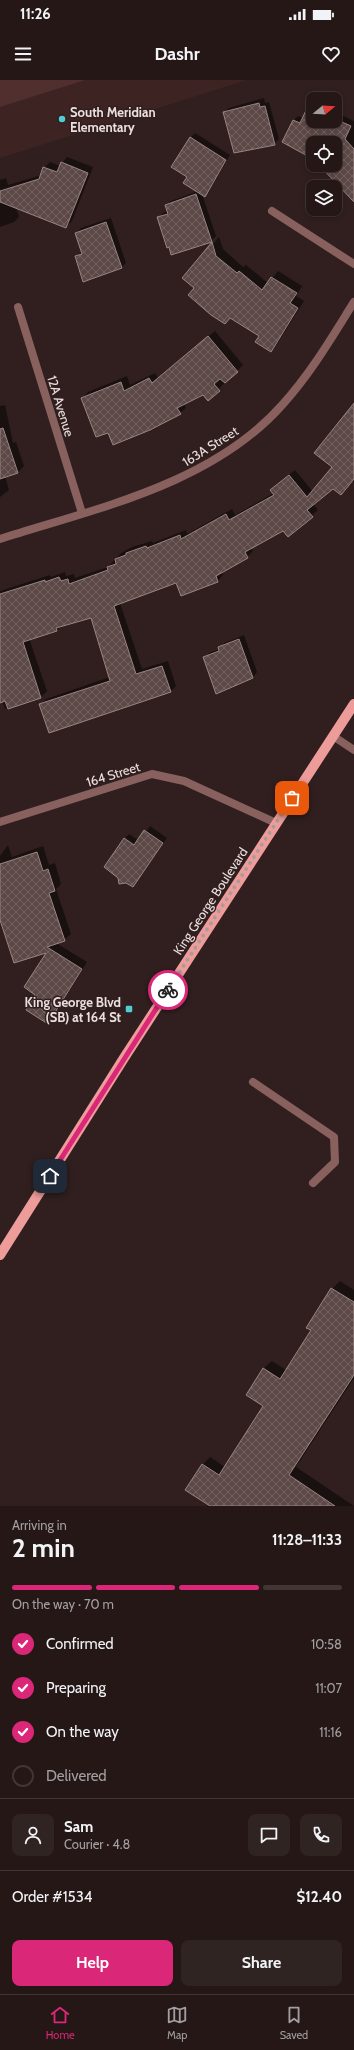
<!DOCTYPE html>
<html lang="en">
<head>
<meta charset="utf-8">
<style>
  :root { --surface:#241716; --page:#302423; --text:#f1f3f6; --muted:#a39fa1; --line:#413635; --accent:#db2777 }
  body { margin:0; font-family:Cabin,sans-serif; background:var(--page); color:var(--text); height:100vh; display:flex; flex-direction:column; font-size:15px; white-space:nowrap }
  * { box-sizing:border-box; margin:0 }
  p { font-size:13px; color:var(--muted) }
  .icon { flex:none; width:22px; height:22px; fill:none; stroke:currentColor; stroke-width:2; stroke-linecap:round; stroke-linejoin:round }
  .map { position:relative; height:1426px; overflow:hidden }
  .details { display:flex; flex-direction:column; background:var(--surface); flex:1 }
  .details>* { flex:none }
  .needle { width:26px; rotate:72deg }
  .fabs { position:absolute; left:306px; top:12px; display:grid; gap:8px }
  .fabs a { display:grid; place-items:center; width:36px; height:36px; border-radius:8px; background:var(--surface); box-shadow:0 2px 6px #0003,0 0 0 1px var(--line); font-size:20px }
  .pin { position:absolute; display:grid; place-items:center; width:34px; height:34px; color:#fff; margin:-17px; border-radius:8px; box-shadow:0 2px 6px #0006 }
  .courier { position:absolute; display:grid; place-items:center; width:40px; height:40px; margin:-20px; border:3px solid #db2777; border-radius:50%; background:#fff; color:#222; box-shadow:0 1px 5px #0007 }
  .head em { font-style:normal; font-weight:700 }
  .head div { display:flex; flex-direction:column-reverse }
  .head { display:flex; align-items:center; justify-content:space-between; height:68px; padding:0 12px }
  h1 { font-size:26px; font-weight:700; line-height:30px }
  .bar { display:grid; grid-template-columns:repeat(4,1fr); gap:6px 4px; align-content:center; height:48px; padding:0 12px }
  .bar i { height:5px; border-radius:3px; background:var(--line) }
  .bar .on { background:var(--accent) }
  .bar p { grid-column:span 4 }
  .line { display:flex; align-items:center; gap:10px; padding:0 12px; border-top:1px solid var(--line) }
  .line div { flex:1 }
  .round { display:grid; place-items:center; flex:none; width:42px; height:42px; border-radius:8px; background:var(--page) }
  ol { padding:0 12px; list-style:none }
  li { display:flex; align-items:center; gap:12px; height:44px }
  li p { margin-inline-start:auto }
  li .icon { padding:4px; border-radius:50%; background:var(--accent); color:#fff; stroke-width:4 }
  li:last-child { color:var(--muted) }
  li i { width:22px; height:22px; border:2px solid var(--line); border-radius:50% }
  .button { display:flex; gap:8px; margin-top:auto; padding:8px 12px }
  .button a { flex:1; height:46px; border-radius:8px; background:var(--accent); color:#fff; font-size:16px; font-weight:700; line-height:46px; text-align:center }
  .button a+a { background:var(--page); color:var(--text) }
  .status { display:flex; justify-content:space-between; align-items:center; height:28px; padding:0 20px; background:var(--surface); direction:ltr }
  .status svg { height:11px; fill:currentColor }
  header { display:flex; justify-content:space-between; align-items:center; height:52px; padding:0 12px; background:var(--surface); font-size:18px; font-weight:700 }
  .tab-bar { display:flex; justify-content:space-around; align-items:center; height:56px; border-top:1px solid var(--line); background:var(--surface); font-size:11px; color:var(--muted) }
  .tab-bar a { display:grid; justify-items:center; gap:2px }
  .tab-bar .on { color:var(--accent) }
  .map>svg:first-child { display:block }
  .built { fill:#3d2423 }
  .green { fill:#502f2e }
  .shadow { fill:#0007 }
  .building { fill:url(#building-cross-hatch); stroke:#9a8482 }
  .lines { fill:none; stroke-linecap:round; stroke-linejoin:round }
  .service { stroke:#88615f; stroke-width:8 }
  .minor { stroke:#88615f; stroke-width:8 }
  .primary { stroke:#ee9c9a; stroke-width:10 }
  .done { stroke:#aa9b9b; stroke-width:4; stroke-dasharray:0 7.2 }
  .route { stroke:#db2777; stroke-width:5 }
  .poi-dot { fill:#51ccd4; stroke:#301f1e; stroke-width:1.5 }
  .labels { text-anchor:middle; stroke-width:3; stroke-linejoin:round; paint-order:stroke }
  .poi-label { font-size:13px; font-weight:bold; fill:#ebdede; stroke:#301f1e; text-anchor:start }
  .street-label { font-size:13px; fill:#ebdede; stroke:#301f1e }
</style>
</head>
<body>
<div class="status"><b>11:26</b><svg viewBox="0 0 49 12"><path d="M0 12V9h3v3zM5 12V6h3v6zM10 12V3h3v9zM15 12V0h3v12zM26 1h20v11H26zM47 4h2v5h-2z"/></svg></div>
<header><svg class="icon" aria-label="menu" viewBox="0 0 24 24"><path d="M4 6h16M4 12h16M4 18h16"/></svg>Dashr<svg class="icon" aria-label="heart" viewBox="0 0 24 24"><path d="M12 20l-8-8c-3-5 5-10 8-4 3-6 11-1 8 4z"/></svg></header>
<div class="map">
<svg width="354" height="1426" viewBox="0 0 354 1426">
  <defs>
    <pattern id="building-cross-hatch" width="8" height="8" patternUnits="userSpaceOnUse"><rect width="8" height="8" fill="#5c4847"/><path d="M0 0l8 8M0 8l8-8" fill="none" stroke="#746261"/></pattern>
  </defs>
  <rect width="100%" height="100%" fill="#301f1e"/>
  <path class="built" d="M0,0h247l-247,78z"/>
  <path class="green" d="M0,0h85l-85,27z"/>
  <g class="shadow">
    <path d="M264,18l1,5 4,-1 10,37 -5,5 -50,-32 5,-4z"/>
    <path d="M313,22v19h22v-9l19,9v80l-34,-36h15v-22h-22v14l-19,-37 4,-4 5,2z"/>
    <path d="M195,53l35,22 -21,36 -4,5 -3,-2 14,42 -5,5 -53,-23 5,-5 5,-2 -2,-6 5,-4 27,-10 -10,-14 2,-39z"/>
    <path d="M67,77l26,10 -21,54 -6,6 -50,-19 3,9 -5,5 -14,5v-47l6,-2 2,7 34,-10 2,-7 6,-6 10,4z"/>
    <path d="M111,138l15,45 -5,5 -45,-11 6,-6 -6,-18 5,-5z"/>
    <path d="M219,157l4,12 20,18 3,-2 22,18 10,-12 24,15 -6,10 8,5 -27,43 -6,7 -11,-16 -76,-57z"/>
    <path d="M215,251l28,34 -35,34 -5,-6 -19,11 2,4 -6,5 -71,18 -27,-33 6,-6 39,-16 3,9 25,-12 3,5z"/>
    <path d="M354,324v78l-2,-1 -11,13 -8,-6 -20,16 5,6 -30,26 -5,-6 -32,17 2,4 -6,6 -25,14 1,4 -5,6 -42,1 -56,21 22,66 26,-8 8,25 -5,5 -131,14 6,-6 64,-22 -19,-60 -30,9 -4,4 -28,8 18,53 -6,6 -36,12 -5,-16v-102l50,-16 1,2 14,-5 1,4 8,-2 1,4 33,-11 13,-14 11,-6 20,-6 1,2 33,-13 1,4 45,-25 3,6 39,-22 3,-9 18,-14 18,22 20,-25z"/>
    <path d="M5,325l8,38 3,-1 8,24 -6,6 -13,4 4,14 -9,7v-91z"/>
    <path d="M244,555l13,37 -4,5 -36,15 -13,-34 5,-5 11,-4 4,-6z"/>
    <path d="M150,746l17,12 -34,48 -9,-47 5,-5 10,7z"/>
    <path d="M8,765l4,12 31,-11 6,19 6,-2 6,21 -5,5 15,45 -7,6 -8,3 31,19 -33,54 -7,7 -10,-29 11,-43 -34,11 -14,-42v-64z"/>
    <path d="M340,1201l14,9v88l-58,89 58,39h-144l-8,-41 8,-8 15,10 39,-61 -17,-11 17,-27 8,-7 14,9 26,-40 -5,-3 25,-38z"/>
  </g>
  <g class="building">
    <path d="M259,23l1,4 5,-1 10,39 -41,8 -11,-41z"/>
    <path d="M308,26l5,2v13h22v-2l16,7 -6,13 9,10v53l-35,-37h16v-22h-22v16l-31,-17 11,-22 7,3z"/>
    <path d="M190,57l36,23 -21,37 -22,-14 4,-6 -16,-10z"/>
    <path d="M61,82l27,11 -22,55 -66,-26v-11l39,-12 4,-12 14,5z"/>
    <path d="M196,114l16,48 -41,13 -2,-8 -2,1 -10,-31 11,-3 -3,-9z"/>
    <path d="M106,142l16,46 -39,14 -8,-26 7,-2 -7,-21z"/>
    <path d="M212,162l4,14 21,17 2,-2 23,19 9,-13 26,16 -7,10 8,5 -27,44 -16,-10 4,-6 -29,-18 -5,6 -14,-9 -23,-20 6,-7 -12,-10z"/>
    <path d="M208,256l30,36 -13,11 -5,-4 -6,5 6,7 -12,10 -5,-6 -26,13 4,6 -31,16 -37,15 -5,-12 -12,4 -15,-39 40,-16 3,9 25,-13 3,5z"/>
    <path d="M354,323v76l-13,16 -8,-6 -26,21 6,7 -25,20 -5,-6 -38,21 3,6 -32,18 2,6 -37,14 -5,-13 -62,23 22,68 26,-8 9,26 -122,41 -10,-29 71,-23 -19,-63 -35,10 1,3 -34,11 18,56 -33,11 -3,-8 -5,2v-109l45,-14v2l14,-5 2,4 7,-2 1,5 39,-14 -1,-3 9,-3 -1,-5 11,-4v-2l20,-7 1,2 33,-13 1,4 45,-25 3,6 45,-25 -4,-5 19,-15 18,22 25,-30 -18,-14z"/>
    <path d="M3,348l15,45 -18,6v-50z"/>
    <path d="M239,559l14,39 -37,16 -13,-37 16,-6 -1,-4z"/>
    <path d="M144,750l19,13 -30,44 -7,-4 -7,1 -1,-6 -14,-11 20,-29 10,7z"/>
    <path d="M37,772l6,19 5,-2 7,22 -6,2 16,48 -18,6 35,22 -34,55 -22,-14 9,-15 -11,-8 22,-34 -32,10 -14,-43v-56z"/>
    <path d="M331,1208l23,14v73l-65,100 46,31h-125l-25,-16 17,-26 17,11 44,-69 -17,-11 17,-27 17,11 31,-49 -5,-2z"/>
  </g>
  <g class="lines">
    <g class="service">
      <path d="M333,656l21,14"/>
      <path d="M253,1002l81,55 1,25 -22,21"/>
    </g>
    <g class="minor">
      <path d="M272,131l82,53"/>
      <path d="M18,227l64,206"/>
      <path d="M0,459c97,-31 213,-55 283,-135 28,-31 49,-67 71,-102"/>
      <path d="M0,742l152,-48 32,7 92,42"/>
    </g>
    <path class="primary" d="M0,1175l124,-197 230,-354"/>
  </g>
  <g class="lines">
    <path class="done" d="M168,910l124,-192"/>
    <path class="route" d="M50,1096l118,-186"/>
  </g>
  <g class="poi-dot">
    <circle cx="62" cy="39" r="4"/>
    <rect x="125" y="925" width="8" height="8" rx="2"/>
  </g>
  <g class="labels">
    <g class="poi-label">
      <text x="70" y="37">South Meridian<tspan x="70" dy="15">Elementary</tspan></text>
      <text x="121" y="927" text-anchor="end">King George Blvd<tspan x="121" dy="15">(SB) at 164 St</tspan></text>
    </g>
    <g class="street-label">
      <text transform="translate(61 326) rotate(73)" y="5">12A Avenue</text>
      <text transform="translate(210 366) rotate(-32)" y="5">163A Street</text>
      <text transform="translate(113 694) rotate(-17)" y="5">164 Street</text>
      <text transform="translate(210 821) rotate(-57)" y="5">King George Boulevard</text>
    </g>
  </g>
</svg>
<div class="fabs">
<a><svg class="needle" viewBox="-14 -14 28 28"><path d="M0-13l5 13h-10z" fill="#e53935"/><path d="M0 13l5-13h-10z" fill="#a39fa1"/></svg></a>
<a><svg class="icon" aria-label="locate" viewBox="0 0 24 24"><circle cx="12" cy="12" r="6"/><path d="M12 2v4M12 18v4M2 12h4M18 12h4"/></svg></a>
<a><svg class="icon" aria-label="layers" viewBox="0 0 24 24"><path d="M12 4l9 5-9 5-9-5zM3 14l9 5 9-5"/></svg></a>
</div>
<div class="pin" style="left:292px;top:718px;background:#ea580c"><svg class="icon" aria-label="bag" viewBox="0 0 24 24"><path d="M5 8h14l-1 12H6zM9 8a3 3 0 0 1 6 0"/></svg></div>
<div class="pin" style="left:50px;top:1096px;background:#1f2937"><svg class="icon" aria-label="home" viewBox="0 0 24 24"><path d="M3 11l9-7 9 7M6 9v11h12V9"/></svg></div>
<div class="courier" style="left:168px;top:910px"><svg class="icon" aria-label="bike" viewBox="0 0 24 24"><circle cx="6" cy="16" r="4"/><circle cx="18" cy="16" r="4"/><path d="M6 16l4-8h5l3 8M10 8l3 8H6M13 5h3"/></svg></div>
</div>
<section class="details">
<div class="head"><div><h1>2 min</h1><p>Arriving in</p></div><em>11:28–11:33</em></div>
<div class="bar"><i class="on"></i><i class="on"></i><i class="on"></i><i></i><p>On the way · 70 m</p></div>
<ol>
<li><svg class="icon" aria-label="check" viewBox="0 0 24 24"><path d="M5 12l5 5 9-10"/></svg>Confirmed<p>10:58</p></li>
<li><svg class="icon" aria-label="check" viewBox="0 0 24 24"><path d="M5 12l5 5 9-10"/></svg>Preparing<p>11:07</p></li>
<li><svg class="icon" aria-label="check" viewBox="0 0 24 24"><path d="M5 12l5 5 9-10"/></svg>On the way<p>11:16</p></li>
<li><i></i>Delivered</li>
</ol>
<div class="line" style="height:72px"><a class="round"><svg class="icon" aria-label="person" viewBox="0 0 24 24"><circle cx="12" cy="8" r="4"/><path d="M4 21q1-7 8-7t8 7"/></svg></a><div><b>Sam</b><p>Courier · 4.8</p></div><a class="round"><svg class="icon" aria-label="chat" viewBox="0 0 24 24"><path d="M4 5h16v11H9l-5 4z"/></svg></a><a class="round"><svg class="icon" aria-label="phone" viewBox="0 0 24 24"><path d="M5 4h4l2 5-3 2q2 4 5 5l2-3 5 2v4C11 20 4 13 5 4z"/></svg></a></div>
<div class="line" style="height:52px"><div>Order #1534</div><b>$12.40</b></div>
<div class="button"><a>Help</a><a>Share</a></div>
</section>
<nav class="tab-bar">
<a class="on"><svg class="icon" aria-label="home" viewBox="0 0 24 24"><path d="M3 11l9-7 9 7M6 9v11h12V9"/></svg>Home</a>
<a><svg class="icon" aria-label="map" viewBox="0 0 24 24"><path d="M3 6l6-2 6 2 6-2v14l-6 2-6-2-6 2zM9 4v14M15 6v14"/></svg>Map</a>
<a><svg class="icon" aria-label="saved" viewBox="0 0 24 24"><path d="M7 4h10v16l-5-4-5 4z"/></svg>Saved</a>
</nav>
</body>
</html>
